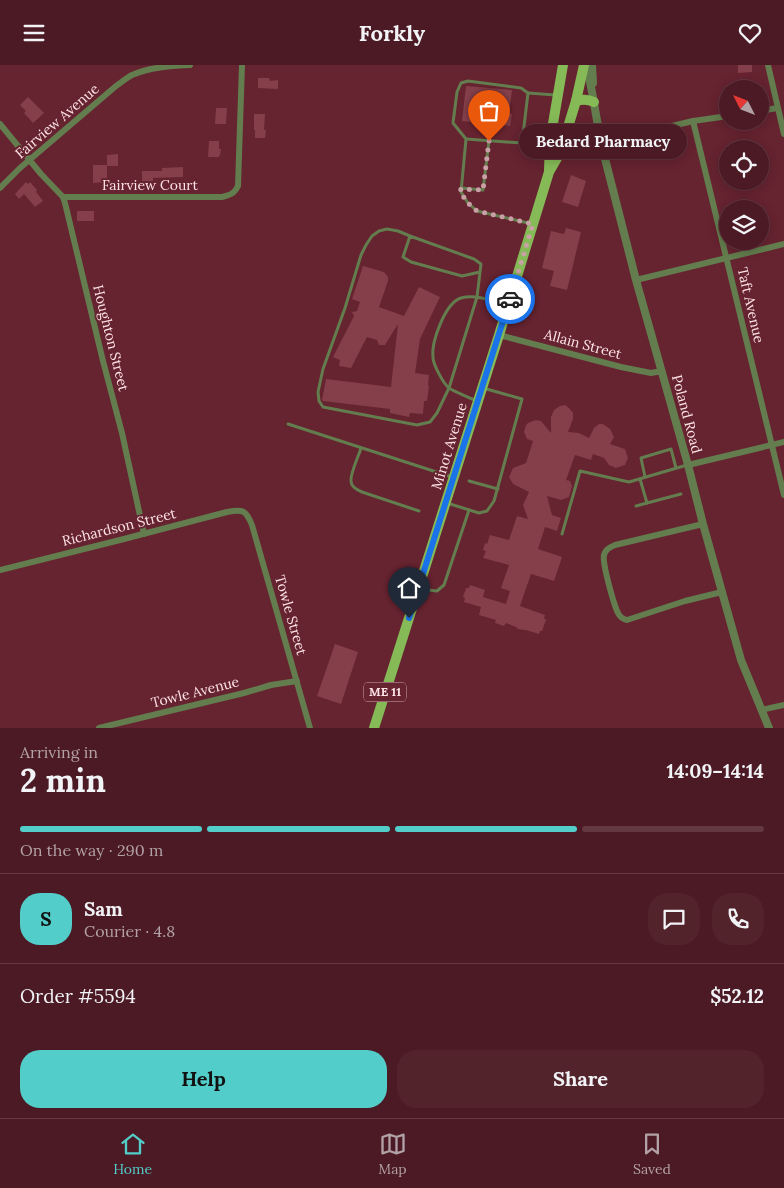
<!DOCTYPE html>
<html lang="en">
<head>
<meta charset="utf-8">
<style>
  :root { --surface:#4c1a24; --page:#53232c; --text:#f1f3f6; --muted:#b2a1a6; --line:#633841; --accent:#53cdc9 }
  body { margin:0; font-family:Lora,serif; background:var(--page); color:var(--text); height:100vh; display:flex; flex-direction:column; font-size:19px; white-space:nowrap }
  * { box-sizing:border-box; margin:0 }
  p { font-size:16px; color:var(--muted) }
  .icon { flex:none; width:28px; height:28px; fill:none; stroke:currentColor; stroke-width:2; stroke-linecap:round; stroke-linejoin:round }
  .map { position:relative; height:663px; overflow:hidden }
  .sheet { display:flex; flex-direction:column; background:var(--surface); flex:1 }
  .sheet>* { flex:none }
  .needle { width:32px; rotate:312deg }
  .fabs { position:absolute; left:719px; top:15px; display:grid; gap:10px }
  .fabs a { display:grid; place-items:center; width:50px; height:50px; border-radius:50%; background:var(--surface); box-shadow:0 2px 12px #0003,0 0 0 1px var(--line); font-size:25px }
  .pin { position:absolute; display:grid; place-items:center; width:42px; height:42px; color:#fff; margin:-51px -21px; border-radius:50% 50% 50% 0; rotate:-45deg; box-shadow:0 0 5px #0007 }
  .pin .icon { rotate:45deg }
  .courier { position:absolute; display:grid; place-items:center; width:50px; height:50px; margin:-25px; border:4px solid #1a73e8; border-radius:50%; background:#fff; color:#222; box-shadow:0 1px 6px #0007 }
  .bubble { position:absolute; height:35px; border-radius:18px; background:var(--surface); box-shadow:0 2px 12px #0003,0 0 0 1px var(--line); font-size:16px; font-weight:700; line-height:35px; text-align:center }
  .headline em { font-style:normal; font-weight:700 }
  .headline div { display:flex; flex-direction:column-reverse }
  .headline { display:flex; align-items:center; justify-content:space-between; height:85px; padding:0 20px }
  h1 { font-size:32px; font-weight:700; line-height:38px }
  .bar { display:grid; grid-template-columns:repeat(4,1fr); gap:8px 5px; align-content:center; height:60px; padding:0 20px }
  .bar i { height:6px; border-radius:4px; background:var(--line) }
  .bar .current { background:var(--accent) }
  .bar p { grid-column:span 4 }
  .line { display:flex; align-items:center; gap:12px; padding:0 20px; border-top:1px solid var(--line) }
  .line div { flex:1 }
  .round { display:grid; place-items:center; flex:none; width:52px; height:52px; border-radius:20px; background:var(--page) }
  .cta { display:flex; gap:10px; margin-top:auto; padding:10px 20px }
  .cta a { flex:1; height:58px; border-radius:20px; background:var(--accent); color:#111; font-size:20px; font-weight:700; line-height:58px; text-align:center }
  .cta a+a { background:var(--page); color:var(--text) }
  header { display:flex; justify-content:space-between; align-items:center; height:65px; padding:0 20px; background:var(--surface); font-size:22px; font-weight:700 }
  .tab-bar { display:flex; justify-content:space-around; align-items:center; height:70px; border-top:1px solid var(--line); background:var(--surface); font-size:14px; color:var(--muted) }
  .tab-bar a { display:grid; justify-items:center; gap:2px }
  .tab-bar .current { color:var(--accent) }
  .map>svg:first-child { display:block }
  .building { fill:#843f4a }
  .lines { fill:none; stroke-linecap:round; stroke-linejoin:round }
  .service { stroke:#637d4e; stroke-width:3 }
  .minor { stroke:#637d4e; stroke-width:6 }
  .tertiary { stroke:#637d4e; stroke-width:8 }
  .primary { stroke:#86ba57; stroke-width:10 }
  .done { stroke:#c9a0a6; stroke-width:5; stroke-dasharray:0 9 }
  .route { stroke:#1a73e8; stroke-width:6 }
  .labels { text-anchor:middle; stroke-width:4; stroke-linejoin:round; paint-order:stroke }
  .shield { fill:#662330; stroke:#d0aaaf; stroke-width:1 }
  .shield-label { font-size:12px; font-weight:bold; fill:#fee4e6 }
  .street-label { font-size:14px; fill:#fee4e6; stroke:#662330 }
</style>
</head>
<body>
<header><svg class="icon" aria-label="menu" viewBox="0 0 24 24"><path d="M4 6h16M4 12h16M4 18h16"/></svg>Forkly<svg class="icon" aria-label="heart" viewBox="0 0 24 24"><path d="M12 20l-8-8c-3-5 5-10 8-4 3-6 11-1 8 4z"/></svg></header>
<div class="map">
<svg width="784" height="663" viewBox="0 0 784 663">
  <rect width="100%" height="100%" fill="#662330"/>
  <g class="building">
    <path d="M738,0h14v7l-14,1z"/>
    <path d="M258,13h11l1,3 8,-1v9l-20,-1z"/>
    <path d="M466,21l46,4 -3,23 3,1 -2,12 -48,-5z"/>
    <path d="M28,32l16,16 -11,10 -9,-10 2,-2 -6,-6z"/>
    <path d="M216,43h11l-1,16h-11z"/>
    <path d="M254,49h11l-1,16h2l-1,8h-10v-8h-1z"/>
    <path d="M209,76h10v8h2l-1,7 -1,-1v2h-11z"/>
    <path d="M118,89v12h-11v-11z"/>
    <path d="M93,100h14v17l-14,1z"/>
    <path d="M183,102v10l-30,1v3h-11v-10h20v-3z"/>
    <path d="M571,110l15,6 -8,26 -16,-5z"/>
    <path d="M26,117l2,2 2,-2 7,8 -1,2 7,9 -8,6 -11,-13 -5,5 -4,-5z"/>
    <rect x="77" y="146" width="17" height="10"/>
    <path d="M566,163l15,4 -14,58 -17,-4 4,-15 -12,-3 9,-37 13,3z"/>
    <path d="M363,201l21,6 4,5v4l-9,26 25,9 15,-29 21,10 -20,42 -5,34 14,2 -1,10 1,1 -2,15h-3l-1,13 -13,-1 -1,4 -19,-4v-4l-67,-8 -1,-1 4,-21 65,8 7,-63 -13,21h-6l-2,-5 -10,-3 -16,31 -12,-2 1,-6 -7,-3 21,-41 -2,-4 5,-1 3,-9 -8,-3z"/>
    <path d="M565,340l4,3 4,5v6l-5,13 11,1 10,5 5,-10 5,-4h4l7,5 4,8 -4,7 15,5 3,9 -3,7 -9,3 -7,-3 -5,-7 -11,-4 -2,6 -16,-5 -9,25 4,1 2,5 -3,11 -8,3 -14,-4 5,19 9,3 -4,13 -12,-4 -7,22 24,8 -8,24 -23,-7 -11,32 25,9 -1,3 2,2 -4,11h-2l-1,3 -13,-4h-2l-6,-1 -2,-2 -10,-4 -2,3 -9,-3 1,-3 -17,-5 2,-8 -17,-5 1,-4 -2,-1 3,-9h3l1,-3 15,5 -2,7 23,7 4,-13 -9,-3 8,-23 -26,-7 3,-7 -3,-1 2,-7 2,1 3,-9 19,5 8,-24 11,3 -5,-14 6,-13 -16,-8 -4,-7 4,-9 13,-5 7,-22 -6,-2 -3,-7 2,-7 2,-2 8,-3 5,1 10,12v-16l3,-7 6,-4z"/>
    <path d="M335,579l23,8 -17,52 -24,-8z"/>
  </g>
  <g class="lines">
    <g class="service">
      <path d="M528,28l-7,-5 -53,-7 -7,2 -4,9 -4,31 13,16 -5,53 7,11 9,8 55,13"/>
      <path d="M466,74l56,4 6,-50 27,2"/>
      <path d="M461,123l22,2 6,-49"/>
      <path d="M410,171l-12,-5 -11,-2 -8,2 -7,5 -6,9 -5,10 -16,53 -22,61 -5,23 1,9 4,6 94,18 13,-3 7,-9 12,-25 28,-91 4,-33 -7,-5 -64,-23 -7,21 8,5 51,14 18,-4"/>
      <path d="M477,336c-7,-3 -22,-9 -28,-13 -6,-5 -15,-22 -16,-30 -2,-16 12,-55 28,-60 15,-4 32,3 46,7"/>
      <path d="M288,359l164,53"/>
      <path d="M361,383c-2,7 -11,26 -10,33 0,6 6,9 11,11l57,19"/>
      <path d="M645,412l-4,-19 30,-9 5,19"/>
      <path d="M640,414l7,24 34,-9"/>
      <path d="M469,416l29,8"/>
      <path d="M447,438l32,10 8,-2 7,-10 28,-102 -39,-11"/>
      <path d="M636,441l11,-3"/>
      <path d="M562,469l18,-63 49,11 58,-17"/>
      <path d="M419,524l18,2 7,-6 25,-75"/>
    </g>
    <g class="minor">
      <path d="M768,0l16,69"/>
      <path d="M760,46l17,-3"/>
      <path d="M693,56l91,374"/>
      <path d="M0,59l41,50 22,23 2,6 38,158 19,72 22,101"/>
      <path d="M601,78l92,-22 35,-5"/>
      <path d="M0,123l20,-20 96,-82c5,-3 10,-8 16,-11 18,-8 39,-9 58,-10"/>
      <path d="M63,132h159c8,-2 12,-3 16,-11l4,-121"/>
      <path d="M636,215l148,-36"/>
      <path d="M499,270l122,32 30,6 11,-2"/>
      <path d="M688,400l96,-23"/>
      <path d="M703,459l-88,21c-5,2 -10,5 -11,10 -2,8 10,50 14,58 2,4 4,6 9,7l58,-19 37,-9"/>
      <path d="M0,505l124,-31 103,-27c16,-3 19,-2 25,13l58,203"/>
      <path d="M761,645l23,-5"/>
      <path d="M99,663l145,-35 27,-8 26,-4"/>
    </g>
    <g class="tertiary">
      <path d="M584,0l5,12 3,15 9,51 35,137 52,185 15,59 38,136 28,68"/>
      <path d="M592,0l1,18"/>
    </g>
    <g class="primary">
      <path d="M576,36c7,-2 12,-2 18,1"/>
      <path d="M549,106l1,-30 13,-76"/>
      <path d="M374,663l125,-393 50,-163 11,-19 16,-52 8,-36"/>
    </g>
  </g>
  <g class="lines">
    <path class="done" d="M489,76l-6,49 -22,-1 -1,3 8,11 9,8 56,13 -23,75"/>
    <path class="route" d="M409,553l101,-319"/>
  </g>
  <g class="labels">
    <rect class="shield" x="364" y="617.5" width="42" height="19" rx="4"/>
    <g class="shield-label">
      <text x="385" y="631">ME 11</text>
    </g>
    <g class="street-label">
      <text transform="translate(57 56) rotate(-41)" y="5">Fairview Avenue</text>
      <text x="150" y="125">Fairview Court</text>
      <text transform="translate(751 240) rotate(77)" y="5">Taft Avenue</text>
      <text transform="translate(111 273) rotate(76)" y="5">Houghton Street</text>
      <text transform="translate(583 279) rotate(15)" y="5">Allain Street</text>
      <text transform="translate(687 349) rotate(75)" y="5">Poland Road</text>
      <text transform="translate(449 381) rotate(-73)" y="5">Minot Avenue</text>
      <text transform="translate(119 462) rotate(-14)" y="5">Richardson Street</text>
      <text transform="translate(291 550) rotate(74)" y="5">Towle Street</text>
      <text transform="translate(195 627) rotate(-14)" y="5">Towle Avenue</text>
    </g>
  </g>
</svg>
<div class="fabs">
<a><svg class="needle" viewBox="-14 -14 28 28"><path d="M0-13l5 13h-10z" fill="#e53935"/><path d="M0 13l5-13h-10z" fill="#b2a1a6"/></svg></a>
<a><svg class="icon" aria-label="locate" viewBox="0 0 24 24"><circle cx="12" cy="12" r="6"/><path d="M12 2v4M12 18v4M2 12h4M18 12h4"/></svg></a>
<a><svg class="icon" aria-label="layers" viewBox="0 0 24 24"><path d="M12 4l9 5-9 5-9-5zM3 14l9 5 9-5"/></svg></a>
</div>
<div class="pin" style="left:489px;top:76px;background:#ea580c"><svg class="icon" aria-label="bag" viewBox="0 0 24 24"><path d="M5 8h14l-1 12H6zM9 8a3 3 0 0 1 6 0"/></svg></div>
<div class="pin" style="left:409px;top:553px;background:#1f2937"><svg class="icon" aria-label="home" viewBox="0 0 24 24"><path d="M3 11l9-7 9 7M6 9v11h12V9"/></svg></div>
<div class="courier" style="left:510px;top:234px"><svg class="icon" aria-label="car" viewBox="0 0 24 24"><path d="M5 17H2v-5l4-1 3-4h7l3 4 3 1v5h-3M9 17h6M6 11h13"/><circle cx="7" cy="17" r="2"/><circle cx="17" cy="17" r="2"/></svg></div>
<div class="bubble" style="left:519px;top:59px;width:168px">Bedard Pharmacy</div>
</div>
<section class="sheet">
<div class="headline"><div><h1>2 min</h1><p>Arriving in</p></div><em>14:09–14:14</em></div>
<div class="bar"><i class="current"></i><i class="current"></i><i class="current"></i><i></i><p>On the way · 290 m</p></div>
<div class="line" style="height:90px"><b class="round" style="background:var(--accent);color:#111">S</b><div><b>Sam</b><p>Courier · 4.8</p></div><a class="round"><svg class="icon" aria-label="chat" viewBox="0 0 24 24"><path d="M4 5h16v11H9l-5 4z"/></svg></a><a class="round"><svg class="icon" aria-label="phone" viewBox="0 0 24 24"><path d="M5 4h4l2 5-3 2q2 4 5 5l2-3 5 2v4C11 20 4 13 5 4z"/></svg></a></div>
<div class="line" style="height:65px"><div>Order #5594</div><b>$52.12</b></div>
<div class="cta"><a>Help</a><a>Share</a></div>
</section>
<nav class="tab-bar">
<a class="current"><svg class="icon" aria-label="home" viewBox="0 0 24 24"><path d="M3 11l9-7 9 7M6 9v11h12V9"/></svg>Home</a>
<a><svg class="icon" aria-label="map" viewBox="0 0 24 24"><path d="M3 6l6-2 6 2 6-2v14l-6 2-6-2-6 2zM9 4v14M15 6v14"/></svg>Map</a>
<a><svg class="icon" aria-label="saved" viewBox="0 0 24 24"><path d="M7 4h10v16l-5-4-5 4z"/></svg>Saved</a>
</nav>
</body>
</html>
